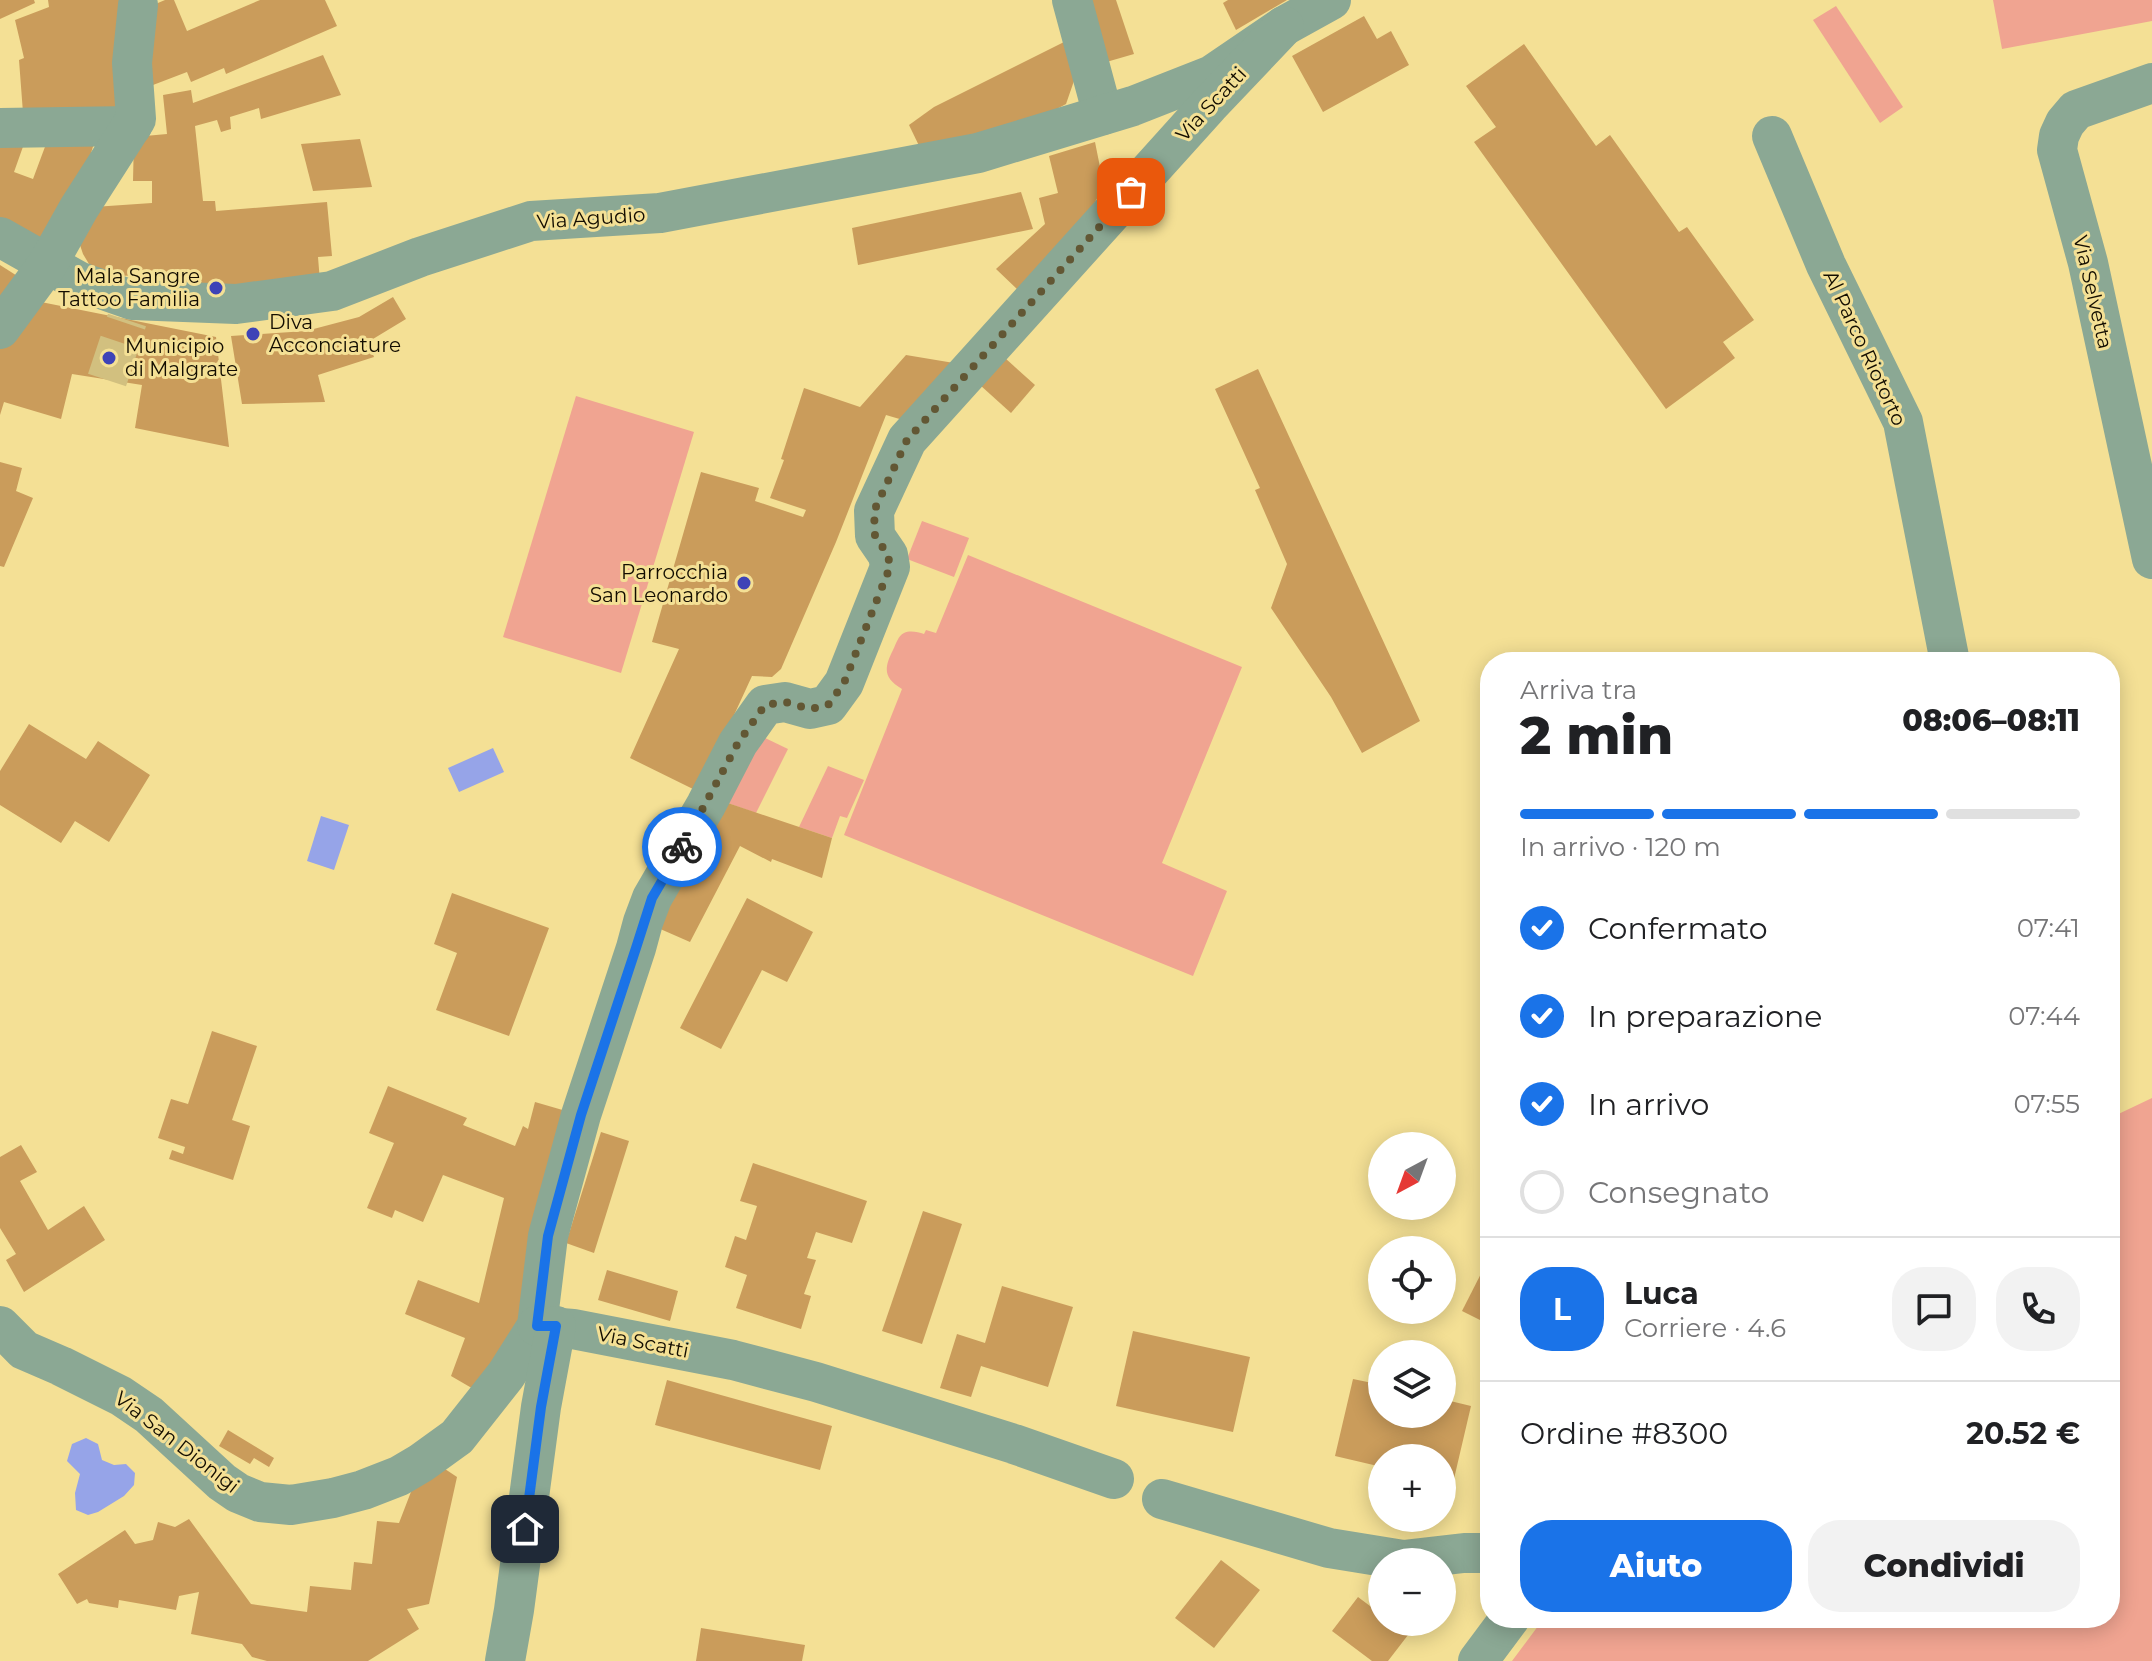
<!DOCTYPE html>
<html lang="it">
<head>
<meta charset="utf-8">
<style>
  :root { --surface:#fff; --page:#f2f2f2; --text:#202124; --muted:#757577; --line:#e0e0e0; --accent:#1a73e8 }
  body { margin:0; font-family:Montserrat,sans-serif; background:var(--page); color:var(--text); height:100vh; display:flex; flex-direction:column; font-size:30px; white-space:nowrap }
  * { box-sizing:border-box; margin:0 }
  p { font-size:26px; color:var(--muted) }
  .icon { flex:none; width:44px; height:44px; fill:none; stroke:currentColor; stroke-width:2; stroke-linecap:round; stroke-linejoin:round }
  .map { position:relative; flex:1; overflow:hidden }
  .details { position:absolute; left:1480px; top:652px; width:640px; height:976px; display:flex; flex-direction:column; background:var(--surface); border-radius:32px; box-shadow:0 4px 20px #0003 }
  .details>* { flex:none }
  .needle { width:52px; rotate:221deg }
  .fabs { position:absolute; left:1368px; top:1132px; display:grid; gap:16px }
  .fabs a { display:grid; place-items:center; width:88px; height:88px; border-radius:50%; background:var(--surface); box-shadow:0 4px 20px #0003; font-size:40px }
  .pin { position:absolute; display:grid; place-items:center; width:68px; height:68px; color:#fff; margin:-34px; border-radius:16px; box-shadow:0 4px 12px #0006 }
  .courier { position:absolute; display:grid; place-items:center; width:80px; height:80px; margin:-40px; border:6px solid #1a73e8; border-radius:50%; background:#fff; color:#222; box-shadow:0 2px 10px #0007 }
  .head em { font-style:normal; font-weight:800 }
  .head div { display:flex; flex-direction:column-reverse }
  .head { display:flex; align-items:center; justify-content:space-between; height:136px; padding:0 40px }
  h1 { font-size:52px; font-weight:800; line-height:60px }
  .bar { display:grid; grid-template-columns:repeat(4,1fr); gap:12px 8px; align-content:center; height:96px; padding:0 40px }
  .bar i { height:10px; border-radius:6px; background:var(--line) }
  .bar .current { background:var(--accent) }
  .bar p { grid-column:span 4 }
  .line { display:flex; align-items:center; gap:20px; padding:0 40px; border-top:2px solid var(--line) }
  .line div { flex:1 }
  .round { display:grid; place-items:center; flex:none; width:84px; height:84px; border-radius:32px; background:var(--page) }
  ol { padding:0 40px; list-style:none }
  li { display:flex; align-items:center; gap:24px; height:88px }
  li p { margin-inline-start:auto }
  li .icon { padding:8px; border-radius:50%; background:var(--accent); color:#fff; stroke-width:4 }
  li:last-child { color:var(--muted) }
  li i { width:44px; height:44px; border:4px solid var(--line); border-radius:50% }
  .primary-button { display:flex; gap:16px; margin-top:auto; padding:16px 40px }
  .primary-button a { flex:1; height:92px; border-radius:32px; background:var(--accent); color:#fff; font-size:32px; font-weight:800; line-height:92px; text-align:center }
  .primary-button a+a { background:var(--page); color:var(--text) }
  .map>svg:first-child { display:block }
  .green { fill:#f0a491 }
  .water { fill:#96a4e8 }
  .building { fill:#ca9c5b }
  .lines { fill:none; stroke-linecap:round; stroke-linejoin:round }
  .minor-tunnel { stroke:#d2c07f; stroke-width:40; stroke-dasharray:40 20; stroke-linecap:butt }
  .minor { stroke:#8ba894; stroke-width:40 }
  .done { stroke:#625734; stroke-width:8; stroke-dasharray:0 14.4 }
  .route { stroke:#1a73e8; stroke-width:10 }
  .poi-dot { fill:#3e43b7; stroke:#f4e095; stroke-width:3 }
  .labels { text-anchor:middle; stroke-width:6; stroke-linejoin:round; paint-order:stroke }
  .street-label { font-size:20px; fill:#130d00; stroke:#f4e095 }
  .poi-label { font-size:20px; fill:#130d00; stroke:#f4e095; text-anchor:end }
</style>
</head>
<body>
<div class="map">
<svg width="2152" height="1661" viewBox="0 0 2152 1661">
  <rect width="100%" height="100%" fill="#f4e095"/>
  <g class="green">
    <path d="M1993,0h159v21l-150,28z"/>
    <path d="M1836,6l67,101 -23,16 -67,-103z"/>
    <path d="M576,396l118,36 -73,241 -118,-36z"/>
    <path d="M922,521l47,17 -15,39 -47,-18z"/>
    <path d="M968,555l274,112 -80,196 65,28 -34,85 -349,-141 58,-146c-19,-11 -18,-21 -9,-39 3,-6 5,-14 11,-17 6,-3 14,-1 20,1l2,-4 10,3z"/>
    <path d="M759,735l29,14 -32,64 -37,-13z"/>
    <path d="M828,766l36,14 -17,38 -7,-2 -8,22 -33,-11z"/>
    <path d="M2152,1098v563h-640l32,-43h566v-500z"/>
  </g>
  <g class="water">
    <path d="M493,748l11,24 -45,20 -11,-24z"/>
    <path d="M321,816l28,9 -15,45 -27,-9z"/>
    <path d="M86,1438l12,6 4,16 12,5 12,-1 9,9 -1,12 -10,11 -26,16 -10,3 -12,-5 -1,-17 5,-19 -13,-13 5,-17z"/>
  </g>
  <g class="building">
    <path d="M0,0h34l1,3 -35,16z"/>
    <path d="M48,0h72l6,114 -102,12 -5,-66 5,-2 -9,-38 34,-13z"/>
    <path d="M165,0h9l13,31 73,-31h65l12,26 -111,48 -2,-6 -33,14 -4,-10 -34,13 -14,-74z"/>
    <path d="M1075,0h41l18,54 -38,11z"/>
    <path d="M1228,0h59l-51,30 -13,-27z"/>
    <path d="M1364,16l13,23 14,-8 18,34 -86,47 -31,-56z"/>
    <path d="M1066,41l9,37 -9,26 -50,27 -93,23 -14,-29 25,-18z"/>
    <path d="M1524,44l72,102 14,-11 69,97 8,-5 67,93 -31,22 12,16 -69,51 -192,-267 22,-15 -30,-41z"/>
    <path d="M323,55l18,40 -80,24 -2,-11 -29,9 1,12 -10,3 -4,-12 -22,6 8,75h12l1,10 111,-9 5,54 -14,1 2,25 -136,8 -1,-18 -77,5 -17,-13 -6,-10 -3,-9 -1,-37 73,-5v-22h-19l1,-44 33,-3 -4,-39 28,-5 2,13z"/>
    <path d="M52,128l46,2 -20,66 -27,50 -51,-26v-86l25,7 -11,31 19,7z"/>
    <path d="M360,139l12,48 -59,4 -12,-47z"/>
    <path d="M1095,142l9,45 -23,38 -62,66 -23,-22 49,-45 -6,-26 19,-5 -9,-37z"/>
    <path d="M1021,192l12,37 -175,36 -6,-37z"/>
    <path d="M0,265l22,14 -22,43z"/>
    <path d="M393,297l13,22 -38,23 6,15 -56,18 7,27 -83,2 -11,-68 75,-5 53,-14z"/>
    <path d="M26,299l190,38 13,110 -94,-19 7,-43 -70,-11 -11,45 -57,-17 -4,13v-75z"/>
    <path d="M906,355l48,8 -51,57 -17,-5 -50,127 -55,127 -9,8 -20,-1 -35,76 -22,38 -65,-32 49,-109 -27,-7 49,-170 58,16 -4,13 48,16 3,-7 -36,-12 14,-38 -3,-1 23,-71 56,19z"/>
    <path d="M1005,358l30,27 -24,28 -31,-28z"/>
    <path d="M1258,369l162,352 -58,32 -31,-56 -60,-89 16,-44 -32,-74 5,-2 -45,-99z"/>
    <path d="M0,462l22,6 -6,23 17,7 -29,69 -4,-1z"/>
    <path d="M29,724l57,35 12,-18 52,34 -41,67 -34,-21 -14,22 -61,-38v-34z"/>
    <path d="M719,800l113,38 -10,40 -50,-19 -1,3 -31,-16 -50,96 -32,-14z"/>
    <path d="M452,893l97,35 -40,108 -73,-26 21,-57 -23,-9z"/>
    <path d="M747,898l66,34 -26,50 -25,-12 -41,79 -41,-21z"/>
    <path d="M212,1031l45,15 -25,74 18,6 -17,54 -64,-21 3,-9 11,4 2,-7 -27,-9 13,-39 17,5z"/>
    <path d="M388,1086l79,32 -4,7 52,21 8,-20 5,3 7,-27 31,9 -41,202 -43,81 -31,-18 14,-38 -60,-24 13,-34 61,23 25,-105 -61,-23 -20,47 -28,-12 -3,8 -25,-10 27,-65 -25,-10z"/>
    <path d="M601,1132l28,9 -35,112 -28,-10z"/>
    <path d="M21,1145l16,27 -17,9 28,49 36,-24 21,34 -81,52 -18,-32 10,-6 -16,-26v-71z"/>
    <path d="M753,1163l114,38 -15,42 -36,-11 -9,26 9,2 -12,34 7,2 -10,33 -65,-21 11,-33 -22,-8 10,-31 11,4 11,-34 -17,-5z"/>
    <path d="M923,1211l39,13 -40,120 -40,-13z"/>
    <path d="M1490,1256v69l-28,-14z"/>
    <path d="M607,1270l71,21 -8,30 -72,-21z"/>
    <path d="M1002,1286l71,21 -25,80 -67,-21 -10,31 -31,-9 17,-54 28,9z"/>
    <path d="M1133,1331l117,26 -17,75 -117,-26z"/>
    <path d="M1353,1379l29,6v29h60v-15l29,7 -18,77 -11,-2v-23h-60v9l-47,-11z"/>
    <path d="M667,1380l165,46 -12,44 -165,-45z"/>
    <path d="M228,1430l46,28 -5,9 -15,-9 -4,6 -31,-18z"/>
    <path d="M445,1469l12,8 -28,127 -22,5 12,20 -51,32h-101l-15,-4 -10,-13 -51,-10 8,-42 -20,4 -3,14 -57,-10 -1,8 -29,-5 -2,-4 -10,5 -19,-30 67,-44 10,14 18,-4 5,-18 17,5 14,-8 62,85 56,8 3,-26 41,4 3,-28 18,2 5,-43 22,2 15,-39z"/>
    <path d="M1221,1560l39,30 -46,58 -39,-30z"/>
    <path d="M1358,1597l24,18v7h9l17,13 -20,26h-16l-40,-30z"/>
    <path d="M701,1628l104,17 -3,16h-106z"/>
  </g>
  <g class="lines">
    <path class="minor-tunnel" d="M107,380l20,-60"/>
    <g class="minor">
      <path d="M1072,0l31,115"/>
      <path d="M2152,83l-76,27 -11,13 -6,13 -2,14 31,113 64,296"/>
      <path d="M0,128l132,-2"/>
      <path d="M1772,136l54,129 77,157 47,240"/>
      <path d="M0,237l78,44 54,19 104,4 96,-13 88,-34 111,-36 129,-8 318,-60 155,-47 79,-31 72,-49 47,-26"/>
      <path d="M0,329l47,-64 32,-57 57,-89 -4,-56 6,-58"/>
      <path d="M0,1326l24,24 37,16 60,30 28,19 73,67 16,11 22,9 31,3 42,-7 30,-8 36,-14 22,-13 36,-26 49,-62 31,-49 11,-90 33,-121 55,-167 7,-26 9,-24 54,-93 32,-62 27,-38 20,-3 25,7 18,-4 16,-22 46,-116 -2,-12 -13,-19 -1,-25 33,-71 302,-335 75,-79"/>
      <path d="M537,1326l36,3 160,31 83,22 198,62 100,35"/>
      <path d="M1162,1499l167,49 74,12 61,-7h26"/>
      <path d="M505,1661l9,-51 27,-203 15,-81"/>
      <path d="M1478,1661l32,-43"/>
    </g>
  </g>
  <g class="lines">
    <path class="done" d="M682,847l56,-104 27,-38 20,-3 25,7 18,-4 16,-22 46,-116 -2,-12 -13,-19 -1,-25 33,-71 224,-248"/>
    <path class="route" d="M525,1529l16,-122 15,-81h-19l11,-90 33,-121 55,-167 16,-50 30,-51"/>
  </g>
  <g class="poi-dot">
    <circle cx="216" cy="288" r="8"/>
    <circle cx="253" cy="334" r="8"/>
    <circle cx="109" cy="358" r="8"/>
    <circle cx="744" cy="583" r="8"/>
  </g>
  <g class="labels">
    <g class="street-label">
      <text transform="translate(1211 104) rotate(-47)" y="7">Via Scatti</text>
      <text transform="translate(591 218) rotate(-4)" y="7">Via Agudio</text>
      <text transform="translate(2093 292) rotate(77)" y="7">Via Selvetta</text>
      <text transform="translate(1865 348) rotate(65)" y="7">Al Parco Riotorto</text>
      <text transform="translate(643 1342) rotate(11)" y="7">Via Scatti</text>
      <text transform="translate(177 1442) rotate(38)" y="7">Via San Dionigi</text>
    </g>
    <g class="poi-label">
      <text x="200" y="283">Mala Sangre<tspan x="200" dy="23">Tattoo Familia</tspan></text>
      <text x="269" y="329" text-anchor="start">Diva<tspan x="269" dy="23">Acconciature</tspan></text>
      <text x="125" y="353" text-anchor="start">Municipio<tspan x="125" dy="23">di Malgrate</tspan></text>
      <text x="728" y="579">Parrocchia<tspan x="728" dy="23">San Leonardo</tspan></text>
    </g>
  </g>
</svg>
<div class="fabs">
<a><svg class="needle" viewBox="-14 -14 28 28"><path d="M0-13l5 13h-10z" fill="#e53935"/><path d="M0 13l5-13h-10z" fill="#757577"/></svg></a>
<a><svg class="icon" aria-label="locate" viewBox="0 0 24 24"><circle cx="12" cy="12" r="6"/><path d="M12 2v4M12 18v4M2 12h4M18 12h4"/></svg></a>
<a><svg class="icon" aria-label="layers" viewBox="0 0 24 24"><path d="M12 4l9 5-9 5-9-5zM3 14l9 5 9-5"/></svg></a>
<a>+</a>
<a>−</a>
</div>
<div class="pin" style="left:1131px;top:192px;background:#ea580c"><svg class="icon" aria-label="bag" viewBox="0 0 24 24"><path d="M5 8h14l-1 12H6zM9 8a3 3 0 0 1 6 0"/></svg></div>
<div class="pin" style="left:525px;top:1529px;background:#1f2937"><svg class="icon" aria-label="home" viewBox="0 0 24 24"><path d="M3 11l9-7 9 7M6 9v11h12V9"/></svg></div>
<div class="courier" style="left:682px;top:847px"><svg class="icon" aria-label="bike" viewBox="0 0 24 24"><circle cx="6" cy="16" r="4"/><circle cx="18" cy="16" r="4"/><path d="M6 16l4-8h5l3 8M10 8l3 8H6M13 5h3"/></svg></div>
<section class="details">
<div class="head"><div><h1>2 min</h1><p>Arriva tra</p></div><em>08:06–08:11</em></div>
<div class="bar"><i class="current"></i><i class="current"></i><i class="current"></i><i></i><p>In arrivo · 120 m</p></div>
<ol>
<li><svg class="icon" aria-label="check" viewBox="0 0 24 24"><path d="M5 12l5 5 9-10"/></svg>Confermato<p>07:41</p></li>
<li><svg class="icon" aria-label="check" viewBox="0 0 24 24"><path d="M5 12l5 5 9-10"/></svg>In preparazione<p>07:44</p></li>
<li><svg class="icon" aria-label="check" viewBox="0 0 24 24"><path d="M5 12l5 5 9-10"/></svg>In arrivo<p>07:55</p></li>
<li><i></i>Consegnato</li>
</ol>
<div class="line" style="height:144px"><b class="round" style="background:var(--accent);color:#fff">L</b><div><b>Luca</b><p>Corriere · 4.6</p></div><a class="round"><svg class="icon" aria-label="chat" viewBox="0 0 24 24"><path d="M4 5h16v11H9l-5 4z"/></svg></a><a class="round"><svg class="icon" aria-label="phone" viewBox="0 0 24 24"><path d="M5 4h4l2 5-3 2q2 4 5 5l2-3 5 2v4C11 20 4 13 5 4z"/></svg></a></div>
<div class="line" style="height:104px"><div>Ordine #8300</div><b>20.52 €</b></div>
<div class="primary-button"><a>Aiuto</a><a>Condividi</a></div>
</section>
</div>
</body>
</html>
